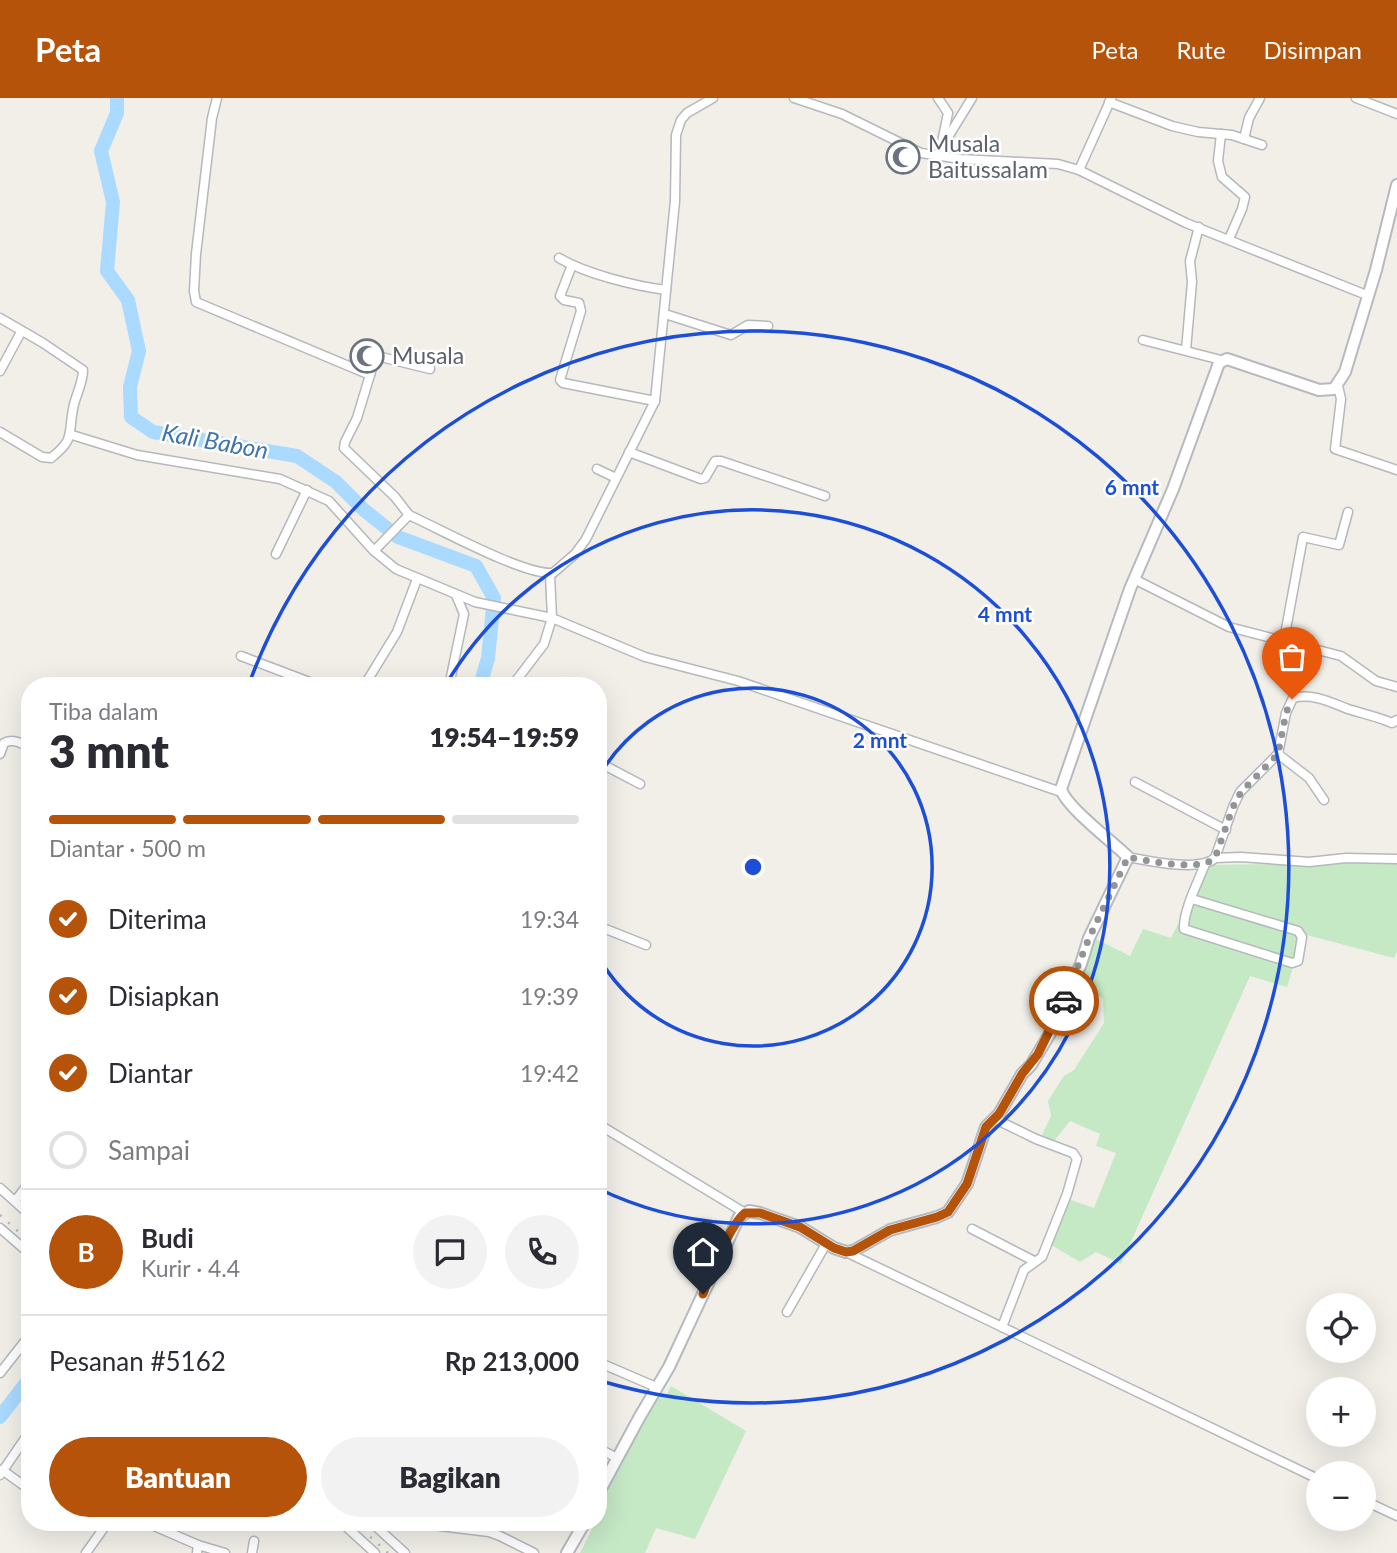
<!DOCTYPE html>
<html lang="id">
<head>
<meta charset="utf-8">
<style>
  :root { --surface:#fff; --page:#f2f2f3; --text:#2b2b33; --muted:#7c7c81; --line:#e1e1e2; --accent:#b45309 }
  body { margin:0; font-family:Lato,sans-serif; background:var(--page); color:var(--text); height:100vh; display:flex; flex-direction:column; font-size:26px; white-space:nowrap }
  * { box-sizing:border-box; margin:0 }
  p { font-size:23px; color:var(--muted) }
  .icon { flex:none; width:38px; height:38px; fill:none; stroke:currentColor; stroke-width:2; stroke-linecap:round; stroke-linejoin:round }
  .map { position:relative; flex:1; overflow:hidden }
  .sheet { position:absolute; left:21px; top:579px; width:586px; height:854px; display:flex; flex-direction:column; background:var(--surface); border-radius:28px; box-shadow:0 7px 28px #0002 }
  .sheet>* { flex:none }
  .buttons { position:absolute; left:1306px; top:1195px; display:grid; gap:14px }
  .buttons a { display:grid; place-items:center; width:70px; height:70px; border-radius:50%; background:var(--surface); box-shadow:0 7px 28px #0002; font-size:35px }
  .pin { position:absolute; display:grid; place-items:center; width:60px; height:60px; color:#fff; margin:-72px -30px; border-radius:50% 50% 50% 0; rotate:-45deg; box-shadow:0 0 7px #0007 }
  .pin .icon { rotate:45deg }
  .courier { position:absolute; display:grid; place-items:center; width:70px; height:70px; margin:-35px; border:5px solid #b45309; border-radius:50%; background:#fff; color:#222; box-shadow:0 2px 9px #0007 }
  .summary em { font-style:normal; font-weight:800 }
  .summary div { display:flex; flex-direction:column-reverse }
  .summary { display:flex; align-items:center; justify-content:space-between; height:119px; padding:0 28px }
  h1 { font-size:46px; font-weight:800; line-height:52px }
  .bar { display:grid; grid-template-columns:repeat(4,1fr); gap:10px 7px; align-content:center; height:84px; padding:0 28px }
  .bar i { height:9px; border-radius:5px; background:var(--line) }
  .bar .active { background:var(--accent) }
  .bar p { grid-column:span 4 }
  .line { display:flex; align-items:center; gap:18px; padding:0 28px; border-top:2px solid var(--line) }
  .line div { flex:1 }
  .round { display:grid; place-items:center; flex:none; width:74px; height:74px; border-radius:37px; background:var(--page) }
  ol { padding:0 28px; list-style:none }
  li { display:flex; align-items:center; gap:21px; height:77px }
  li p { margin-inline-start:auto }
  li .icon { padding:7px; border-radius:50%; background:var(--accent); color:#fff; stroke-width:4 }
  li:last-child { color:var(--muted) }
  li i { width:38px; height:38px; border:4px solid var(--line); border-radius:50% }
  .button { display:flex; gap:14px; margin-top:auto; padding:14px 28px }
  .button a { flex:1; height:80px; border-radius:42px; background:var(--accent); color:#fff; font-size:28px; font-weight:800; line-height:80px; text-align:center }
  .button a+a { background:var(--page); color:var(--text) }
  header { display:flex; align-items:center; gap:42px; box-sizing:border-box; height:98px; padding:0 35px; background:var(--accent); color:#fff }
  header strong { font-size:33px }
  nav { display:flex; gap:38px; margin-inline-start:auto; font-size:24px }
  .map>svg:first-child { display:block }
  .green { fill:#c5e8c5 }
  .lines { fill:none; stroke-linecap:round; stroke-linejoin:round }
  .river { stroke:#aadaff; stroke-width:14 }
  .street-casing { stroke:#b5b8bc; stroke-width:11 }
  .secondary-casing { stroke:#b6babf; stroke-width:14 }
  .street { stroke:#fff; stroke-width:8 }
  .secondary { stroke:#fff; stroke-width:10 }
  .rail { stroke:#b6b7b8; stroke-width:2.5; stroke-dasharray:2 9; stroke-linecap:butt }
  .done { stroke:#929495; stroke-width:7; stroke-dasharray:0 12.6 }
  .route { stroke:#b45309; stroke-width:9 }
  .ring { fill:none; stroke:#1d4ed8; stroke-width:3.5 }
  .labels { text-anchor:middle; stroke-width:5; stroke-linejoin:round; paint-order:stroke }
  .worship-label { font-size:23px; fill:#5b616d; stroke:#fff; text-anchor:start }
  .water-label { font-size:24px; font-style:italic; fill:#4174aa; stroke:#fff }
  .centre { fill:#1d4ed8; stroke:#fff; stroke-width:3.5 }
  .ring-label { font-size:21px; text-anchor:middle; font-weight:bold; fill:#1d4ed8; stroke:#fff; stroke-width:5; stroke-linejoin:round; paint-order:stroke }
</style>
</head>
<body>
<header>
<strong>Peta</strong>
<nav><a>Peta</a><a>Rute</a><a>Disimpan</a></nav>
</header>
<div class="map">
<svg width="1397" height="1455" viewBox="0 0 1397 1455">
  <rect width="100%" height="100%" fill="#f1efe8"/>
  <g class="green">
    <path d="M1397,764v89l-3,7 -91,-24 -16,53 -37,-11 -129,288 -25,-12 -16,10 -32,-19 20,-44 26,9 22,-55 -20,-7 4,-12 -30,-13 -16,20 -12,-6 9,-19 -3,-15 16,-25 10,-6 30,-47 -1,-24 -24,-17 17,-43 34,17 13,-27 28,9 36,-73z"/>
    <path d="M671,1288l75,45 -51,108 -39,-11 -11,25h-65l15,-30 3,-1c1,-33 42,-98 59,-129l9,3z"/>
  </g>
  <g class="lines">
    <g class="river">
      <path d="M117,0v15l-16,38 12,51 -6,69 21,29 11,51 -9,36 1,30 22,15 144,24 39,26 28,28 34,27 78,29 18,32 -6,60 -8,28"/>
      <path d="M0,1319l30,-39"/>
    </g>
    <defs>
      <g id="street">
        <path d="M217,0l-5,20 -16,136 -2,37 2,11 174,73 4,-13 7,-5 49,12"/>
        <path d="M794,0l48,16 79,39 40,6 97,5 21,6 107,53 183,73"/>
        <path d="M938,0l10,15 -6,29"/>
        <path d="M1356,0l41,16"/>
        <path d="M1109,4l63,24 26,6 34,3 30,10"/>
        <path d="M1221,36l-3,27 4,16 23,20 -3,12 -13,30"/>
        <path d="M1244,41l5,-21 11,-20"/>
        <path d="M937,57l35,-57"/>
        <path d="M1079,72l32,-71"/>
        <path d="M559,160c27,16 76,28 107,32"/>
        <path d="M572,167l-12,31 4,4 15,3 2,8 -21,69 3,3 92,18"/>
        <path d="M665,216l66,21 17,-10 20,1"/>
        <path d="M0,220l43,25 40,27c0,14 -8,26 -10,39 -5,26 2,30 -22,49l-9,-1 -42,-25"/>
        <path d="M1143,242l78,20"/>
        <path d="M1186,252l6,-68 -2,-21 9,-34"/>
        <path d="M0,273l21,-39"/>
        <path d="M370,277l-13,43 -12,24 -1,6 51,49 14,18 -35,36"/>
        <path d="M1338,288l3,13 -6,50 62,21"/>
        <path d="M72,337l65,20 143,24 49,22 45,50 22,18 79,33 77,16 -2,-44"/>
        <path d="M629,354l72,27 4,-1 10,-17h6l104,35"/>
        <path d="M597,371l19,9"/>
        <path d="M409,417c31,14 114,60 144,58l22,-19 11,-15 69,-138 20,-200 1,-66 5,-15 6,-7 26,-15"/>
        <path d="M276,456l31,-64"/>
        <path d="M1134,481l95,48 112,29 35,25 21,6"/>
        <path d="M1284,542l19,-103 36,8 9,-33"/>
        <path d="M241,558l79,30"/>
        <path d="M364,588l33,-54 20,-53"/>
        <path d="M449,588l15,-72 -8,-19"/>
        <path d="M512,588l32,-42 8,-26 93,39 93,24 323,111"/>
        <path d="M0,656l4,-11c8,-5 17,0 26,4"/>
        <path d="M1278,656l31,24 15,22"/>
        <path d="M598,664l42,22"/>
        <path d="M1135,684l91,48"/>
        <path d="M1128,759c21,4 72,15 87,1l18,-51 7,-15 38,-38 8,-41 7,-15c20,-5 37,4 55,11 13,4 26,7 39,12l5,2 5,-3"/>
        <path d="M1215,760l26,-1 68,5 37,-4 51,1"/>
        <path d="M1192,801l106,32 4,6 -4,24 -6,2 -108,-34c-1,-18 14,-47 21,-65"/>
        <path d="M598,828l48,19"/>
        <path d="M995,1021l41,20 37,14 4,6 -10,35 -25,63 -18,13 -22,57"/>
        <path d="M598,1026l147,89"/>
        <path d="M0,1090l30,27"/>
        <path d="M15,1103l15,-19"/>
        <path d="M0,1130l30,26"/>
        <path d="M972,1131l62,32"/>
        <path d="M846,1154l472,227"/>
        <path d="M787,1214l39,-68"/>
        <path d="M598,1264l58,25"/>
        <path d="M0,1275l30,-38"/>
        <path d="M598,1350l19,10"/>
        <path d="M2,1372l28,20"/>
        <path d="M0,1377l30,-44"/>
        <path d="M1363,1402l34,16"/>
        <path d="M145,1424l53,23 -1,8"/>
        <path d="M341,1424l34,31"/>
        <path d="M371,1424l34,31"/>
        <path d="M407,1424l82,10 11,4 34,17"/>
        <path d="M198,1447l27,8"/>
        <path d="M86,1455l22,-31"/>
        <path d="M252,1455l2,-12"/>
      </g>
      <g id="secondary">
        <path d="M598,1396l41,-76 30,-51 70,-150 10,-6 11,2 40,14 34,21 12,4 7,-1 37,-21 47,-13 11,-5 19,-28 19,-57 13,-13 23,-40 9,-9 18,-30 32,-71 8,-26 39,-81c-15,-15 -62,-50 -67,-68l69,-200 43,-100 46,-126 8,-4 92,31 15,-1 11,-17 31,-102 21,-85"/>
        <path d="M567,1455l18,-31"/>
      </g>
    </defs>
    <use href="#street" class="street-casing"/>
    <use href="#secondary" class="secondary-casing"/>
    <use href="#street" class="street"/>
    <use href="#secondary" class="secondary"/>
    <g class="rail">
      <path d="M0,1117l30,27"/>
      <path d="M354,1424l34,31"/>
    </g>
  </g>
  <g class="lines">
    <path class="done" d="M1064,903l25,-63 39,-81c20,4 72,15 87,1l18,-51 8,-15 37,-38 8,-41 6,-14"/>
    <path class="route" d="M703,1196c7,-20 27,-69 42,-81h15l40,14 34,21 12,4 7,-1 37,-21 47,-13 11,-5 19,-28 19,-57 13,-13 23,-40 16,-20 26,-53"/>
  </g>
  <g class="ring">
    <path d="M599 678A179 179 0 1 1 599 860"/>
    <path d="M445 588A357 357 0 1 1 599 1091"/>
    <path d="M249 586A536 536 0 1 1 601 1283"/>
  </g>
  <defs>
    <symbol id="mosque-ring" viewBox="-11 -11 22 22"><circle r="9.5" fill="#fff" stroke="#6b7280" stroke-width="1.5"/><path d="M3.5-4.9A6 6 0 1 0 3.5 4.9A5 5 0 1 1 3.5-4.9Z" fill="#6b7280"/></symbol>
  </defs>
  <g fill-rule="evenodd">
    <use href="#mosque-ring" x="884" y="40" width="38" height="38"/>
    <use href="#mosque-ring" x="348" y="239" width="38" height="38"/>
  </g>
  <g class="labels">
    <g class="worship-label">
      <text x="928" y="54">Musala<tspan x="928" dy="26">Baitussalam</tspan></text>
      <text x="392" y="266">Musala</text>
    </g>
    <g class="water-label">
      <text transform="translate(215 344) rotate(10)" y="8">Kali Babon</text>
    </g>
  </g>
  <circle cx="753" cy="769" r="10" class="centre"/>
  <g class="ring-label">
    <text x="1132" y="397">6 mnt</text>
    <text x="1005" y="524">4 mnt</text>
    <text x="880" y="650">2 mnt</text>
  </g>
</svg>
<div class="buttons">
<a><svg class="icon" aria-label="locate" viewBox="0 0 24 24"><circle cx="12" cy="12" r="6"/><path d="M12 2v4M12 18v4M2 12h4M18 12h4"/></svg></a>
<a>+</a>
<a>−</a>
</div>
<div class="pin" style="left:1292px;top:601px;background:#ea580c"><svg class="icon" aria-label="bag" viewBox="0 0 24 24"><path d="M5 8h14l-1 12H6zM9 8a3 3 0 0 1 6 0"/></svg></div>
<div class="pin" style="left:703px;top:1196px;background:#1f2937"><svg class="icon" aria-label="home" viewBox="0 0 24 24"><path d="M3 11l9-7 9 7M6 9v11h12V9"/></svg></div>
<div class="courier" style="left:1064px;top:903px"><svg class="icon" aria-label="car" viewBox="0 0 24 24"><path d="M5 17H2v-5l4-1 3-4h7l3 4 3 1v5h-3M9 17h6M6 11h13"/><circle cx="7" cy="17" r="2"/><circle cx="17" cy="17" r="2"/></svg></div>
<section class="sheet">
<div class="summary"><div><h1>3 mnt</h1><p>Tiba dalam</p></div><em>19:54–19:59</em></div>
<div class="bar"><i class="active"></i><i class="active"></i><i class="active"></i><i></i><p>Diantar · 500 m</p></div>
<ol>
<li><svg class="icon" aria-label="check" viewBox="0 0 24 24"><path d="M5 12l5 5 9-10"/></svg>Diterima<p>19:34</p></li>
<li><svg class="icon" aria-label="check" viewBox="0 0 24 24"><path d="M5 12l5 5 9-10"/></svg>Disiapkan<p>19:39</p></li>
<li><svg class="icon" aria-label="check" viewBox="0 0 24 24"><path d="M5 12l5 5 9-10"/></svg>Diantar<p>19:42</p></li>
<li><i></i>Sampai</li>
</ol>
<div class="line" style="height:126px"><b class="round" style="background:var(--accent);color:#fff">B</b><div><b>Budi</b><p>Kurir · 4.4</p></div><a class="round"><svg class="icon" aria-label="chat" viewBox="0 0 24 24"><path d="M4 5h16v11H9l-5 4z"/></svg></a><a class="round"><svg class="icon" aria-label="phone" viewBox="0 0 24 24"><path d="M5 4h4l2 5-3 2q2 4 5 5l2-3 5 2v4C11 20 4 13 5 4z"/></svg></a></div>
<div class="line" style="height:91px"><div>Pesanan #5162</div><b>Rp 213,000</b></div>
<div class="button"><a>Bantuan</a><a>Bagikan</a></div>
</section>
</div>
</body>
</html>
